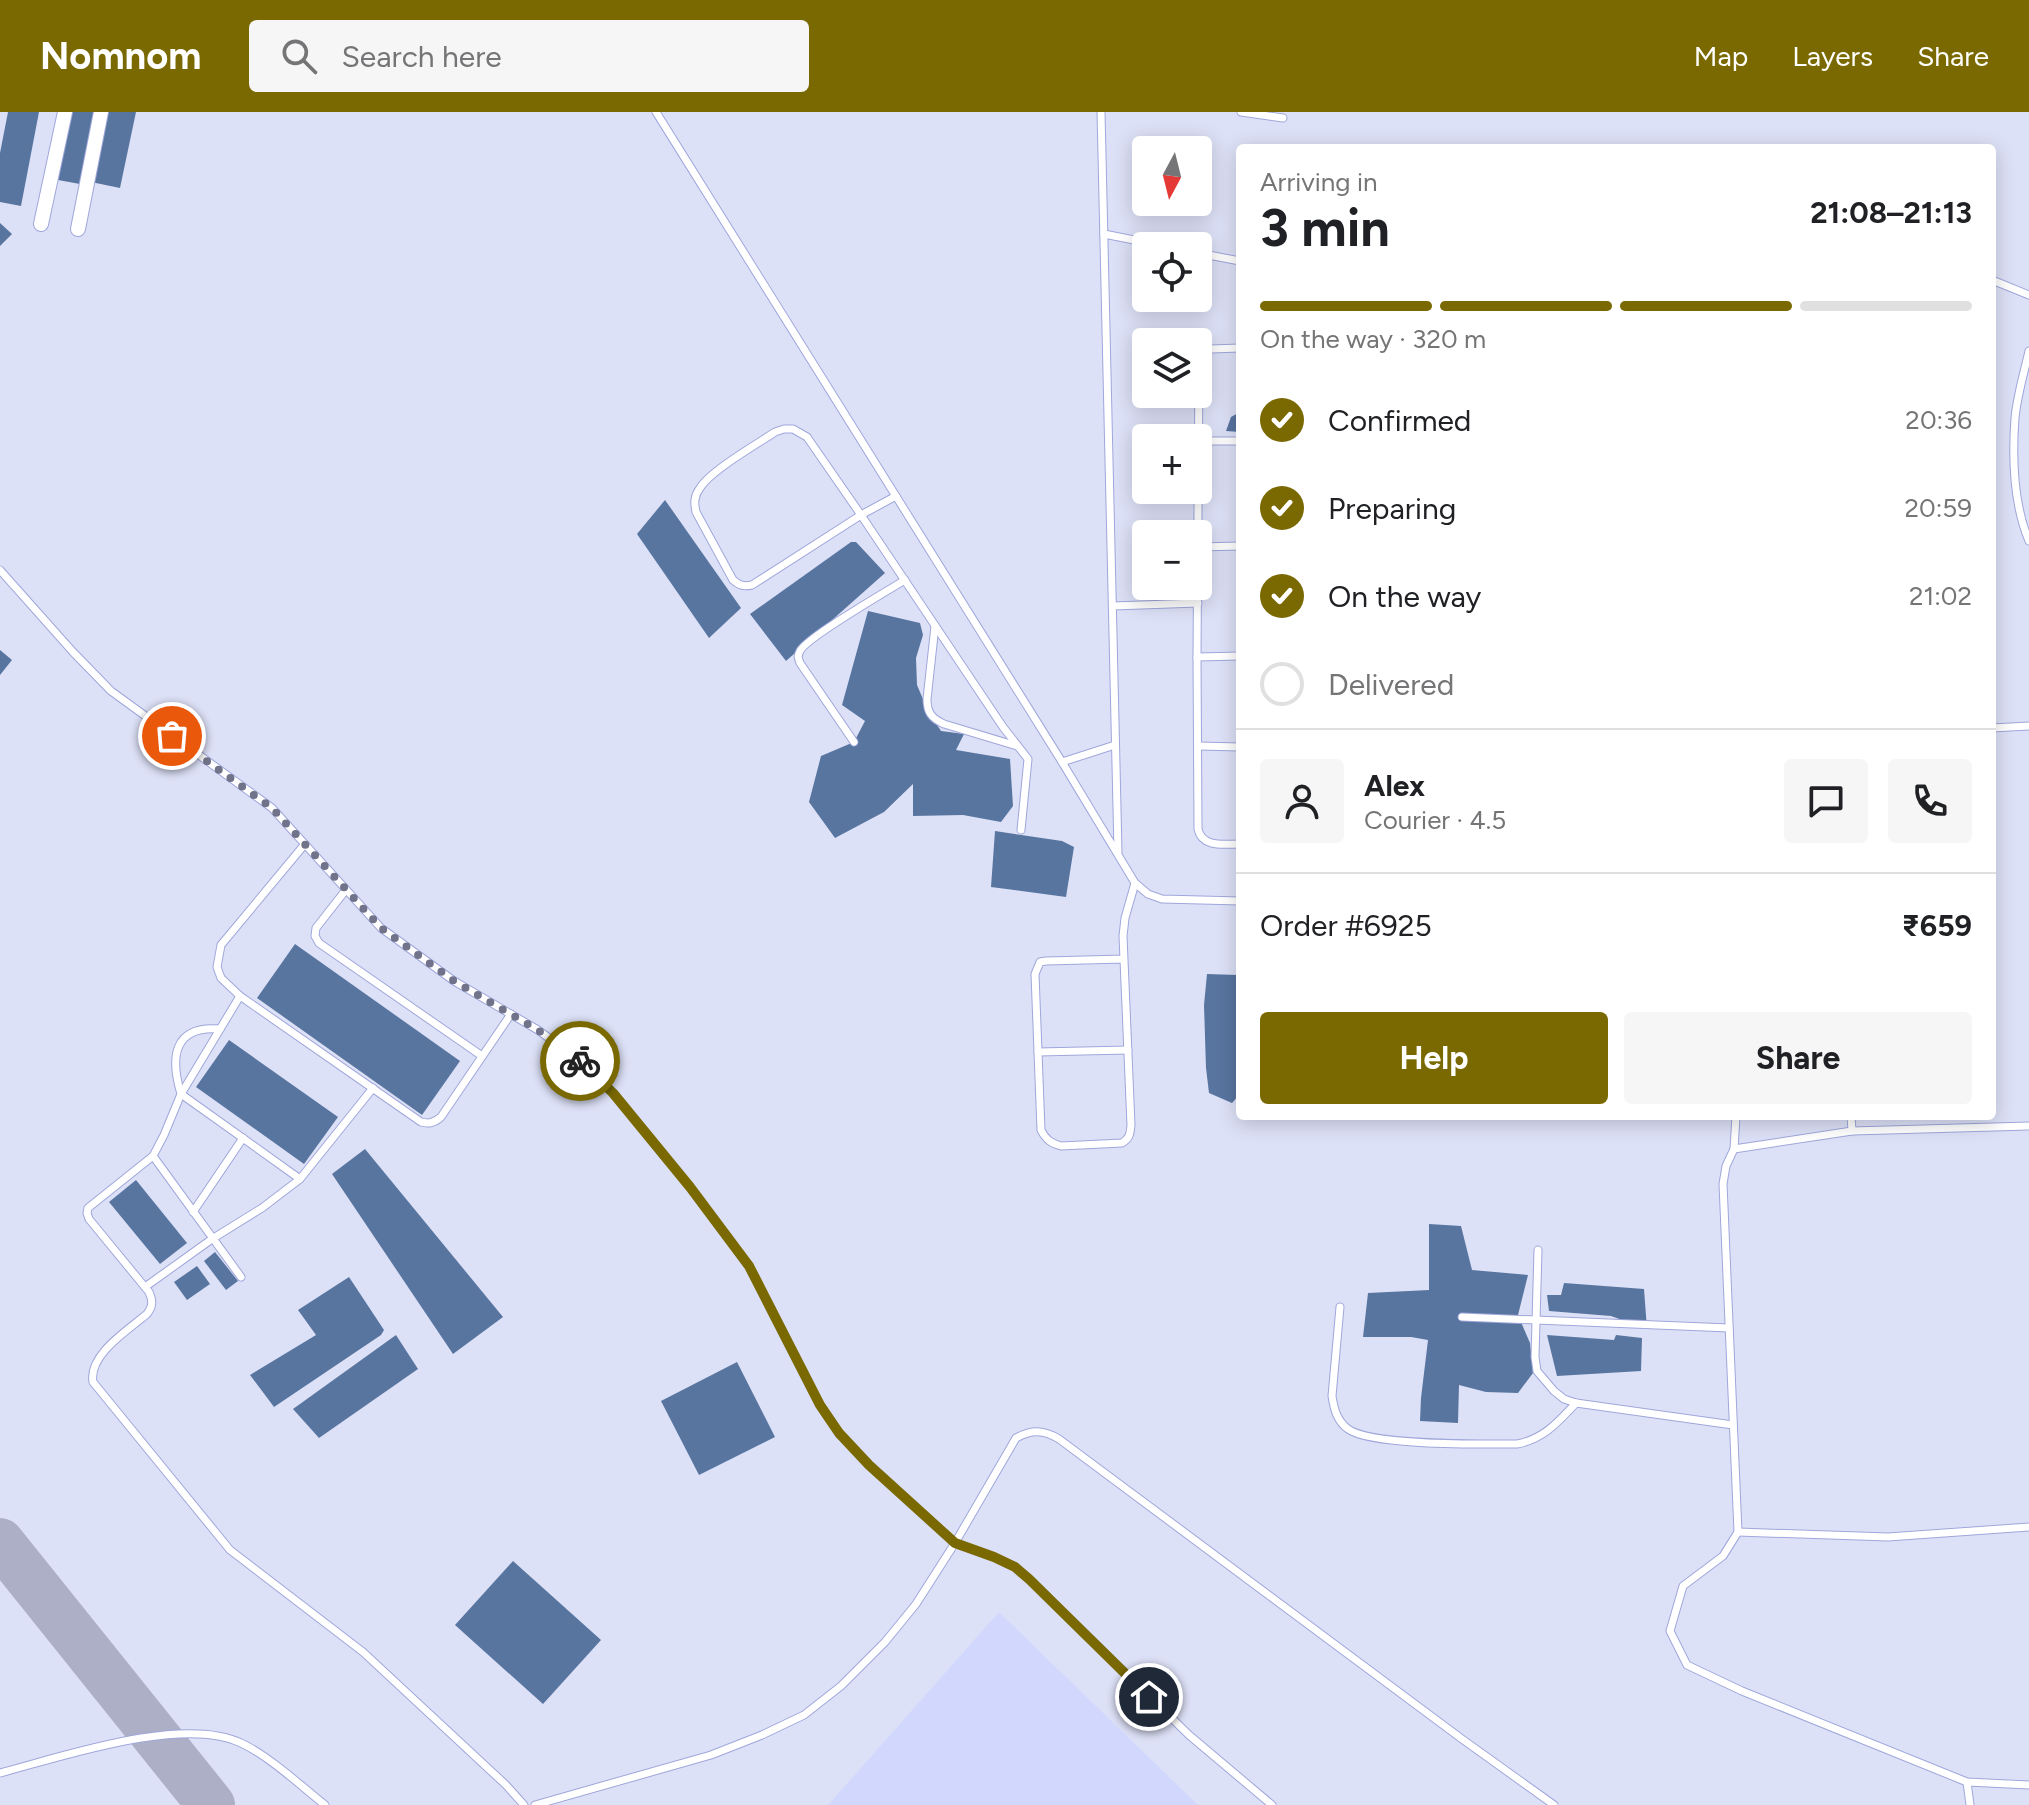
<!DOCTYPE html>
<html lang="en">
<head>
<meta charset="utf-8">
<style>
  :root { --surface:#fff; --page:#f6f6f6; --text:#202124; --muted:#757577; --line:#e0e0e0; --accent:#7a6900 }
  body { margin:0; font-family:Figtree,sans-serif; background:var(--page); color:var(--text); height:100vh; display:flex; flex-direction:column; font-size:30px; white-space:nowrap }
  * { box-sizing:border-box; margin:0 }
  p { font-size:26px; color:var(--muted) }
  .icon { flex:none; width:44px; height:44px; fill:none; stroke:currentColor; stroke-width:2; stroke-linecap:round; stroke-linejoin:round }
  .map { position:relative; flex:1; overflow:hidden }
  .side { position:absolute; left:1236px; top:32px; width:760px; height:976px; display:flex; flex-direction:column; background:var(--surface); border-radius:8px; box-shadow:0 4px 20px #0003 }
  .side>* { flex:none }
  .needle { width:52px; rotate:187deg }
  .fabs { position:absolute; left:1132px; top:24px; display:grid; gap:16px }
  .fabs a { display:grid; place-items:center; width:80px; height:80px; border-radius:8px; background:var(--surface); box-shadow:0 4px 20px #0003; font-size:40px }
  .pin { position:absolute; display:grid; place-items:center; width:68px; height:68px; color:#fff; margin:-34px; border:4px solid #fff; border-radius:50%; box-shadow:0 2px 8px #0007 }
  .courier { position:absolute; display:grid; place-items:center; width:80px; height:80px; margin:-40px; border:6px solid #7a6900; border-radius:50%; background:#fff; color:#222; box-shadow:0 2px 10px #0007 }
  .headline em { font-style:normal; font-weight:700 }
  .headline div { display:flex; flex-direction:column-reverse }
  .headline { display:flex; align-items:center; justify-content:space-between; height:136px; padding:0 24px }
  h1 { font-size:52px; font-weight:700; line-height:60px }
  .bar { display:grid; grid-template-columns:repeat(4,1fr); gap:12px 8px; align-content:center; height:96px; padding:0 24px }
  .bar i { height:10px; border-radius:6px; background:var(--line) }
  .bar .on { background:var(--accent) }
  .bar p { grid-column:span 4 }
  .line { display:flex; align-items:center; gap:20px; padding:0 24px; border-top:2px solid var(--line) }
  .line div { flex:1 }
  .round { display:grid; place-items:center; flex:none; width:84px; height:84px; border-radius:8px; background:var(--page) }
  ol { padding:0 24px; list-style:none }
  li { display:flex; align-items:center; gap:24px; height:88px }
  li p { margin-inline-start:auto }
  li .icon { padding:8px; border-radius:50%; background:var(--accent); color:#fff; stroke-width:4 }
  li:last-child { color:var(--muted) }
  li i { width:44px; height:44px; border:4px solid var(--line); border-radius:50% }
  .primary-button { display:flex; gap:16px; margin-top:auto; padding:16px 24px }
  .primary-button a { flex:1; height:92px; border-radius:8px; background:var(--accent); color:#fff; font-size:32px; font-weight:700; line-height:92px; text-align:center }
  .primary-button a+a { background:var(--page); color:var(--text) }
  header { display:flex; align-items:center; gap:48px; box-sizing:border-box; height:112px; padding:0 40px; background:var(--accent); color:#fff }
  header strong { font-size:38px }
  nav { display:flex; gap:44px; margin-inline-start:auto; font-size:28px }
  .search { width:560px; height:72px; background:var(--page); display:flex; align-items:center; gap:20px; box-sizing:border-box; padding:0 28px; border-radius:8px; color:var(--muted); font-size:30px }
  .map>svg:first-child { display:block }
  .built { fill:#d2d8fd }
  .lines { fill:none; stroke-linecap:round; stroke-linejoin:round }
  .taxiway { stroke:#acafc5; stroke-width:48 }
  .building { fill:#5875a0 }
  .service-casing { stroke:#9fa7db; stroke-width:9 }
  .minor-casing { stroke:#9fa7db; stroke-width:16 }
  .service { stroke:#fff; stroke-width:7 }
  .minor { stroke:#fff; stroke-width:14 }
  .done { stroke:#707389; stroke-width:8; stroke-dasharray:0 14.4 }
  .route { stroke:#7a6900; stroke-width:10 }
</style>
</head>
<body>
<header>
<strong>Nomnom</strong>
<div class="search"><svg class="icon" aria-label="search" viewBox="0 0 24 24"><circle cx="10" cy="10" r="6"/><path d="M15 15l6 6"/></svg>Search here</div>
<nav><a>Map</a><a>Layers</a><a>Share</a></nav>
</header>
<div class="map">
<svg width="2029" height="1693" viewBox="0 0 2029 1693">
  <rect width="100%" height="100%" fill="#dde1f7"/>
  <path class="built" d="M999,1500l199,193h-370z"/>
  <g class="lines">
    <path class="taxiway" d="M0,1430l211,263"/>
  </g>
  <g class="building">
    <path d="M8,0h31l-18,94 -21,-4v-49z"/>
    <path d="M72,0h22l-14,72 -22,-4z"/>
    <path d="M106,0h30l-16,76 -29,-6z"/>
    <path d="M0,111l12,11 -12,12z"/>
    <path d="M1240,300v20l-14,-1 5,-14z"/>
    <path d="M1237,351l3,1v60l-4,-8z"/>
    <path d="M665,388l76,108 -32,30 -72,-104z"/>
    <path d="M851,430h5l29,31 -99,88 -36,-47z"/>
    <path d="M868,499l52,12 3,12 -7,23 1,27 11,26 13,20 23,3 -8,16 54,9 3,47 -12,16 -38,-7 -50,1v-32l-29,28 -49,26 -26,-36 12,-46 33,-14 11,-21 -23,-16z"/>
    <path d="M0,538l12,10 -12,15z"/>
    <path d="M995,719l67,10 12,6 -8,50 -75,-10z"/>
    <path d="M295,832l165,117 -38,54 -165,-117z"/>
    <path d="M1207,862l31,1 2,11v108l-8,9 -23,-10 -3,-25 -2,-63z"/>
    <path d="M229,928l109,77 -34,47 -108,-77z"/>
    <path d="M365,1037l138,168 -50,37 -121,-180z"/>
    <path d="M136,1068l51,63 -27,21 -51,-62z"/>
    <path d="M1429,1112l32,2 11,44 56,5 -10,40 12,28 3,30 -15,20 -32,-1 -27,-7 -1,38 -38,-2 1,-23 7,-58 -17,-3h-48l5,-44 61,-3z"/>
    <path d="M215,1140l23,29 -12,9 -22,-29z"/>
    <path d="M197,1154l13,18 -23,16 -13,-18z"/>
    <path d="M349,1165l35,53 -3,5 -107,72 -24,-32 66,-40 -18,-25z"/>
    <path d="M1564,1171l80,6 3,40 -36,-13 -62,-5 -2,-16h14z"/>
    <path d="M396,1223l22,34 -99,69 -26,-29z"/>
    <path d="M1547,1223l67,5 2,-5 26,3 -1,33 -84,5z"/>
    <path d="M737,1250l38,75 -76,38 -38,-74z"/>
    <path d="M513,1449l88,79 -58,64 -88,-79z"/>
  </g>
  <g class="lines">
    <defs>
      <g id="service">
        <path d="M656,0l406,650 73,121 13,11 14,5 78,2"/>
        <path d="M1101,0l17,740"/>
        <path d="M1241,0l42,6"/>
        <path d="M1104,122l60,12"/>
        <path d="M1198,141l42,8"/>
        <path d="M1992,168l37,15"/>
        <path d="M1240,236l-29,1 -8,3 -4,10 -2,295 1,172c4,19 26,15 42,15"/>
        <path d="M2029,239c-5,22 -12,45 -14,67 -3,41 -2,85 14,123"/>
        <path d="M1199,329h41"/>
        <path d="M896,384l-35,19 -109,70c-9,2 -13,0 -19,-5l-37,-68c-2,-9 -2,-16 4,-24 10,-17 57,-44 75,-56l9,-3h9l14,8 54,78 142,212 25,32 -7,71"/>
        <path d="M1198,435l42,-1"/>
        <path d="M0,458l73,82 38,39 161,117 109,120 73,53 84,49 41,30 34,33 77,94 59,79 71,139 19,28 30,32 86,78 39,14 21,10 14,12 160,156 83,70"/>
        <path d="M1113,494l85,-3"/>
        <path d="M935,514l-8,73c0,13 4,19 17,25l73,22"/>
        <path d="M1197,545l43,-1"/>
        <path d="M1992,616l37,-2"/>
        <path d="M854,630l-54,-79c-2,-6 -3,-6 0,-12 6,-13 87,-60 105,-71"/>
        <path d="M1198,634l42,1"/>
        <path d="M1062,650l53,-17"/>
        <path d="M305,732l-84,101 -4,22 4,11 19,18 181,126c8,2 13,1 20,-5l70,-103"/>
        <path d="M345,779l-29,37 -1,8 4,7 163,113"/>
        <path d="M1124,847l-78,2 -6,1 -5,12 6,156c5,10 10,13 20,16l61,-3c8,-5 8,-9 9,-18l-8,-189 2,-18 10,-35"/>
        <path d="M240,884l-59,98 -17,41 -11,21 -65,52 -1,5 2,6 60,73c4,9 4,14 -2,22 -19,16 -59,41 -54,68l137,168 133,102 143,133 18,20"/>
        <path d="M220,917c-47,-4 -50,29 -39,65l119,85"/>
        <path d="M1038,940l90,-2"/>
        <path d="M1851,1004l1,15 177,-5"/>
        <path d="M1852,1019l-118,18 -8,17 -3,18 15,348 -15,24 -40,30 -13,45 17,34 55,26 225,91 62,3"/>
        <path d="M1734,1037l2,-33"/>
        <path d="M153,1044l88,121"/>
        <path d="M193,1100l50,-74"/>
        <path d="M1538,1138l-3,107 2,14 17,20 10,8 12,4 157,22"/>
        <path d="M145,1175l67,-48 50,-31 38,-29 73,-91"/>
        <path d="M1340,1195l-8,89c2,13 5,25 16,33 23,17 136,15 169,15 27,-5 41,-22 59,-41"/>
        <path d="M1462,1205l267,11"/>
        <path d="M1738,1420l150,5 141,-10"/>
        <path d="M0,1661c61,-16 183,-58 241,-30 28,13 59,42 84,62"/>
        <path d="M1967,1670l3,23"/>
        <path d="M535,1693l176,-50 51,-20 42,-20 37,-29 44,-44 31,-38 39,-61 61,-105c16,-9 28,-8 43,1l403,300 92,66"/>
      </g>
      <g id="minor">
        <path d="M41,112l24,-112"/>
        <path d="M78,117l23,-117"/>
      </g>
    </defs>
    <use href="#service" class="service-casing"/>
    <use href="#minor" class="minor-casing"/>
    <use href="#service" class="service"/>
    <use href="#minor" class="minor"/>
  </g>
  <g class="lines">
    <path class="done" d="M172,624l100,72 109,120 73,53 84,49 42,31"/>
    <path class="route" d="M580,949l33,32 77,94 59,79 71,139 19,28 30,32 86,78 39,14 21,10 14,12 120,118"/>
  </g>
</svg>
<div class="fabs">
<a><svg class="needle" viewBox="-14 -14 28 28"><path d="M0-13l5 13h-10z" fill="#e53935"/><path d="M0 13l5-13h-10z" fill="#757577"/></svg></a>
<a><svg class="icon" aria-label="locate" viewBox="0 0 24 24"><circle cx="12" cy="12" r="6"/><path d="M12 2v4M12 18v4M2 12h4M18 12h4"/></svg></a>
<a><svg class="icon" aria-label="layers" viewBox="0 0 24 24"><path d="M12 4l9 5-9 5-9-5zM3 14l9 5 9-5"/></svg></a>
<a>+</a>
<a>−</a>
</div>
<div class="pin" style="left:172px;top:624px;background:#ea580c"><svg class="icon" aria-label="bag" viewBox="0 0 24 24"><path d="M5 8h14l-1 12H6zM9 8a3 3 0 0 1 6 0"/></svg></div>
<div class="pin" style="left:1149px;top:1585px;background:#1f2937"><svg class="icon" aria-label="home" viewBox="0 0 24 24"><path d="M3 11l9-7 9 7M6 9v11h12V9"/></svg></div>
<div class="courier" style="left:580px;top:949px"><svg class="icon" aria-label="bike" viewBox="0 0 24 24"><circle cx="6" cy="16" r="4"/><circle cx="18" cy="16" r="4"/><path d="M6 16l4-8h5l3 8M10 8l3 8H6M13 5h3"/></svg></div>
<section class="side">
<div class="headline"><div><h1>3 min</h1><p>Arriving in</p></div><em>21:08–21:13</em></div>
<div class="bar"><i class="on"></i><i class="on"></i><i class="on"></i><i></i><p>On the way · 320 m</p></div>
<ol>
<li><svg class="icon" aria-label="check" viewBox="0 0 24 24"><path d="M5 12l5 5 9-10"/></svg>Confirmed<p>20:36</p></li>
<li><svg class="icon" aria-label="check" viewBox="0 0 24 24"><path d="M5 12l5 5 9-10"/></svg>Preparing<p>20:59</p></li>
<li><svg class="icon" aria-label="check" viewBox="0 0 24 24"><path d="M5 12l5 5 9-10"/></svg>On the way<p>21:02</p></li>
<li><i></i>Delivered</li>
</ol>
<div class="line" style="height:144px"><a class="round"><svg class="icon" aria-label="person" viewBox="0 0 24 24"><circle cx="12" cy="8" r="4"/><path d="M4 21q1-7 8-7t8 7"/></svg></a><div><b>Alex</b><p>Courier · 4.5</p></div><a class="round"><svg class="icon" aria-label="chat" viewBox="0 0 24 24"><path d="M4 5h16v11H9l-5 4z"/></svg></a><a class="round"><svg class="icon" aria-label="phone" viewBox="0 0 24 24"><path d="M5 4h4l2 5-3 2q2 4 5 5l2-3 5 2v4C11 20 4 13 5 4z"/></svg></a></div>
<div class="line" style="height:104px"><div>Order #6925</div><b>₹659</b></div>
<div class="primary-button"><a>Help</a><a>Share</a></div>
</section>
</div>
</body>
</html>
